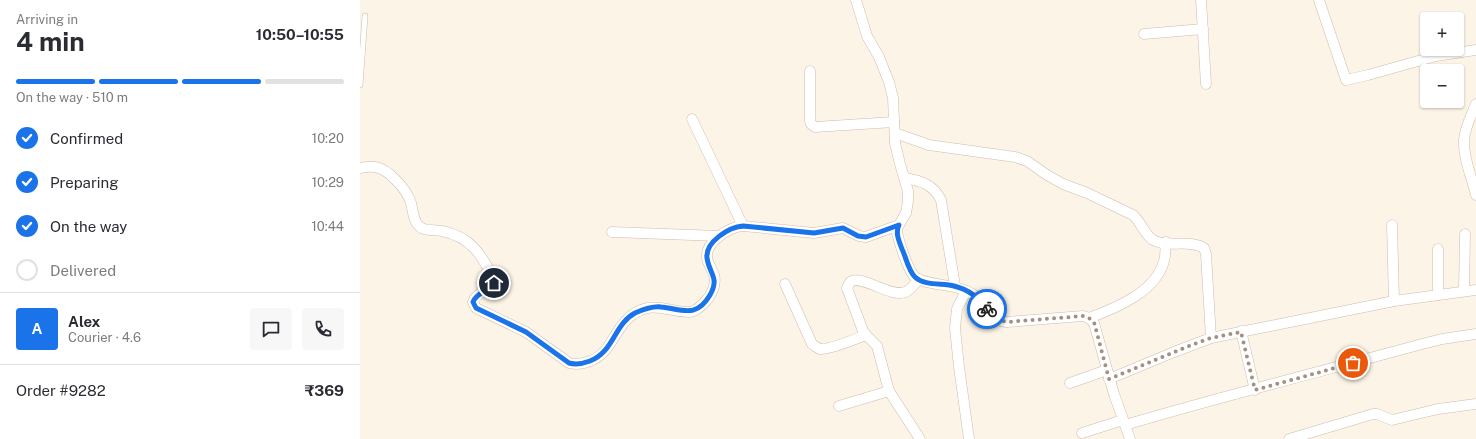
<!DOCTYPE html>
<html lang="en">
<head>
<meta charset="utf-8">
<style>
  :root { --surface:#fff; --page:#f7f7f7; --text:#2b2b33; --muted:#7c7c81; --line:#e1e1e2; --accent:#1a73e8 }
  body { margin:0; font-family:"Public Sans",sans-serif; background:var(--page); color:var(--text); height:100vh; display:flex; flex-direction:column; font-size:15px; white-space:nowrap }
  * { box-sizing:border-box; margin:0 }
  p { font-size:13px; color:var(--muted) }
  .icon { flex:none; width:22px; height:22px; fill:none; stroke:currentColor; stroke-width:2; stroke-linecap:round; stroke-linejoin:round }
  .map { position:relative; flex:1; overflow:hidden }
  .details { display:flex; flex-direction:column; background:var(--surface); width:360px }
  .details>* { flex:none }
  .controls { position:absolute; left:1060px; top:12px; display:grid; gap:8px }
  .controls a { display:grid; place-items:center; width:44px; height:44px; border-radius:4px; background:var(--surface); box-shadow:0 1px 3px #0004; font-size:20px }
  .pin { position:absolute; display:grid; place-items:center; width:34px; height:34px; color:#fff; margin:-17px; border:2px solid #fff; border-radius:50%; box-shadow:0 1px 4px #0007 }
  .courier { position:absolute; display:grid; place-items:center; width:40px; height:40px; margin:-20px; border:3px solid #1a73e8; border-radius:50%; background:#fff; color:#222; box-shadow:0 1px 5px #0007 }
  .overview em { font-style:normal; font-weight:700 }
  .overview div { display:flex; flex-direction:column-reverse }
  .overview { display:flex; align-items:center; justify-content:space-between; height:68px; padding:0 16px }
  h1 { font-size:26px; font-weight:700; line-height:30px }
  .bar { display:grid; grid-template-columns:repeat(4,1fr); gap:6px 4px; align-content:center; height:48px; padding:0 16px }
  .bar i { height:5px; border-radius:3px; background:var(--line) }
  .bar .current { background:var(--accent) }
  .bar p { grid-column:span 4 }
  .line { display:flex; align-items:center; gap:10px; padding:0 16px; border-top:1px solid var(--line) }
  .line div { flex:1 }
  .round { display:grid; place-items:center; flex:none; width:42px; height:42px; border-radius:4px; background:var(--page) }
  ol { padding:0 16px; list-style:none }
  li { display:flex; align-items:center; gap:12px; height:44px }
  li p { margin-inline-start:auto }
  li .icon { padding:4px; border-radius:50%; background:var(--accent); color:#fff; stroke-width:4 }
  li:last-child { color:var(--muted) }
  li i { width:22px; height:22px; border:2px solid var(--line); border-radius:50% }
  main { display:flex; flex:1; min-height:0 }
  .map>svg:first-child { display:block }
  .lines { fill:none; stroke-linecap:round; stroke-linejoin:round }
  .lane-casing { stroke:#cebcac; stroke-width:6 }
  .street-casing { stroke:#cebcac; stroke-width:11 }
  .lane { stroke:#fff; stroke-width:5 }
  .street { stroke:#fff; stroke-width:10 }
  .done { stroke:#a49181; stroke-width:4; stroke-dasharray:0 7.2 }
  .route { stroke:#1a73e8; stroke-width:5 }
</style>
</head>
<body>
<main>
<section class="details">
<div class="overview"><div><h1>4 min</h1><p>Arriving in</p></div><em>10:50–10:55</em></div>
<div class="bar"><i class="current"></i><i class="current"></i><i class="current"></i><i></i><p>On the way · 510 m</p></div>
<ol>
<li><svg class="icon" aria-label="check" viewBox="0 0 24 24"><path d="M5 12l5 5 9-10"/></svg>Confirmed<p>10:20</p></li>
<li><svg class="icon" aria-label="check" viewBox="0 0 24 24"><path d="M5 12l5 5 9-10"/></svg>Preparing<p>10:29</p></li>
<li><svg class="icon" aria-label="check" viewBox="0 0 24 24"><path d="M5 12l5 5 9-10"/></svg>On the way<p>10:44</p></li>
<li><i></i>Delivered</li>
</ol>
<div class="line" style="height:72px"><b class="round" style="background:var(--accent);color:#fff">A</b><div><b>Alex</b><p>Courier · 4.6</p></div><a class="round"><svg class="icon" aria-label="chat" viewBox="0 0 24 24"><path d="M4 5h16v11H9l-5 4z"/></svg></a><a class="round"><svg class="icon" aria-label="phone" viewBox="0 0 24 24"><path d="M5 4h4l2 5-3 2q2 4 5 5l2-3 5 2v4C11 20 4 13 5 4z"/></svg></a></div>
<div class="line" style="height:52px"><div>Order #9282</div><b>₹369</b></div>
</section>
<div class="map">
<svg width="1116" height="439" viewBox="0 0 1116 439">
  <rect width="100%" height="100%" fill="#fcf4e6"/>
  <g class="lines">
    <defs>
      <path id="lane" d="M0,85l5,-69"/>
      <g id="street">
        <path d="M496,0l11,36 12,21 10,25 4,16 2,45 5,21 8,27v10l-2,12 -9,15v5c3,12 10,34 17,43 8,9 40,8 53,15 3,2 8,4 10,6 7,7 12,19 21,23 3,1 6,2 9,2l76,-6 6,2 5,5 20,71 16,45"/>
        <path d="M841,0l5,84"/>
        <path d="M959,0l27,80 22,-5 68,-19 40,-6"/>
        <path d="M784,34l59,-5"/>
        <path d="M450,71v50l1,3 4,3 79,-5"/>
        <path d="M1116,104c-5,12 -11,23 -12,36 -1,18 8,38 12,55"/>
        <path d="M332,119l51,107"/>
        <path d="M535,133l34,12 86,12 12,4 20,14 16,9 24,9 46,22c8,7 11,19 20,25 14,8 36,-1 51,8l2,6 5,84"/>
        <path d="M0,168c5,-1 10,-2 15,-1 14,2 32,23 36,36 2,7 2,18 8,23 5,6 16,3 23,5 29,6 39,23 52,48 -1,13 -18,12 -21,23l3,6 50,24 43,31c7,2 13,1 21,-2 22,-8 24,-33 42,-46 21,-15 36,-3 57,-3 6,0 11,-5 15,-9 7,-7 13,-18 10,-28 -2,-6 -6,-11 -7,-17 -2,-16 22,-31 36,-32l71,7 29,-5 16,8 7,1 33,-12"/>
        <path d="M545,178c16,3 28,6 36,22l14,86"/>
        <path d="M1032,225l2,76"/>
        <path d="M252,232l107,4"/>
        <path d="M559,279c-4,5 -9,12 -14,13 -15,6 -42,-18 -55,-10l-3,6 16,43 3,4 11,11 12,45 31,48"/>
        <path d="M425,284l27,60c3,2 5,4 8,5 9,1 36,-10 46,-14"/>
        <path d="M606,291l-9,18 -2,19 4,39 10,72"/>
        <path d="M1104,291l1,-57"/>
        <path d="M1078,295v-46"/>
        <path d="M729,318c27,-10 67,-26 75,-57 2,-5 1,-13 2,-19"/>
        <path d="M881,331l14,59"/>
        <path d="M749,379l65,-27 37,-14 183,-37 82,-11"/>
        <path d="M710,383l37,-13"/>
        <path d="M479,406l50,-15"/>
        <path d="M765,425c98,-29 198,-54 297,-81l20,-5 34,-5"/>
        <path d="M722,433l41,-13"/>
        <path d="M929,439l84,-25h4l15,6 46,-11 38,-5"/>
      </g>
    </defs>
    <use href="#lane" class="lane-casing"/>
    <use href="#street" class="street-casing"/>
    <use href="#lane" class="lane"/>
    <use href="#street" class="street"/>
  </g>
  <g class="lines">
    <path class="done" d="M627,309l11,11 9,2 76,-6 6,2 5,4 15,57 85,-35 17,-6 30,-6 14,58 98,-27"/>
    <path class="route" d="M134,283c-6,8 -18,10 -21,19l3,6 50,24 43,31c7,2 13,1 21,-2 24,-9 24,-37 45,-48 7,-3 18,-7 26,-6 21,2 35,12 49,-12 10,-18 -1,-21 -3,-37 -2,-16 22,-31 36,-32l71,7 29,-5 15,8 8,1 33,-12c-4,8 0,16 3,24 4,8 6,21 13,28 9,9 28,6 39,9 16,4 23,11 33,23"/>
  </g>
</svg>
<div class="controls">
<a>+</a>
<a>−</a>
</div>
<div class="pin" style="left:993px;top:363px;background:#ea580c"><svg class="icon" aria-label="bag" viewBox="0 0 24 24"><path d="M5 8h14l-1 12H6zM9 8a3 3 0 0 1 6 0"/></svg></div>
<div class="pin" style="left:134px;top:283px;background:#1f2937"><svg class="icon" aria-label="home" viewBox="0 0 24 24"><path d="M3 11l9-7 9 7M6 9v11h12V9"/></svg></div>
<div class="courier" style="left:627px;top:309px"><svg class="icon" aria-label="bike" viewBox="0 0 24 24"><circle cx="6" cy="16" r="4"/><circle cx="18" cy="16" r="4"/><path d="M6 16l4-8h5l3 8M10 8l3 8H6M13 5h3"/></svg></div>
</div>
</main>
</body>
</html>
